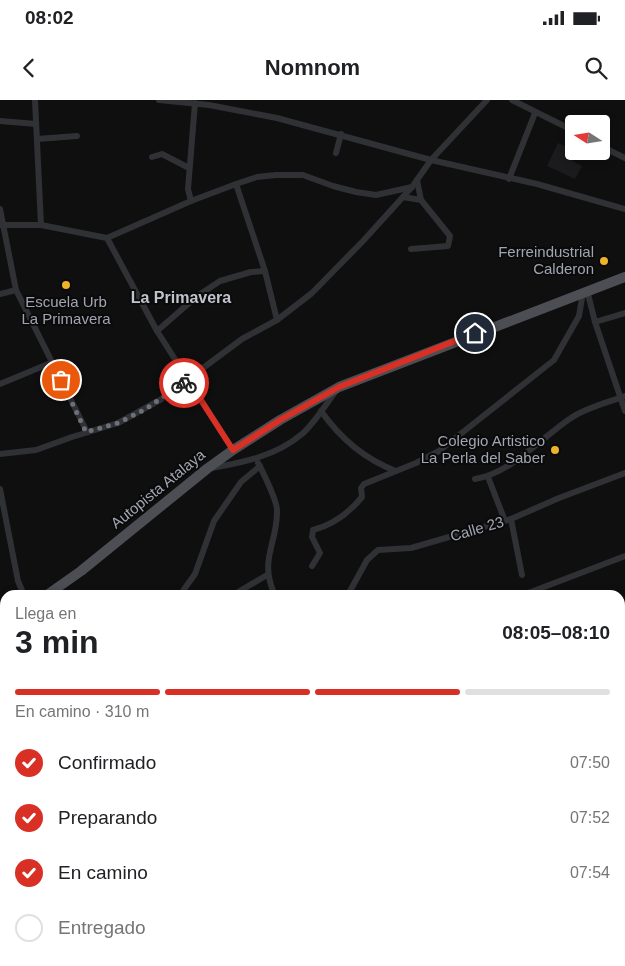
<!DOCTYPE html>
<html lang="es">
<head>
<meta charset="utf-8">
<style>
  :root { --surface:#fff; --page:#f6f6f6; --text:#202124; --muted:#757577; --line:#e0e0e0; --accent:#d93025 }
  body { margin:0; font-family:Arial,sans-serif; background:var(--page); color:var(--text); height:100vh; display:flex; flex-direction:column; font-size:19px; white-space:nowrap }
  * { box-sizing:border-box; margin:0 }
  p { font-size:16px; color:var(--muted) }
  .icon { flex:none; width:28px; height:28px; fill:none; stroke:currentColor; stroke-width:2; stroke-linecap:round; stroke-linejoin:round }
  .map { position:relative; flex:1; overflow:hidden }
  .side { position:absolute; left:0px; top:490px; width:625px; height:376px; display:flex; flex-direction:column; background:var(--surface); border-radius:15px 15px 0 0; box-shadow:0 2px 8px #0003 }
  .side>* { flex:none }
  .needle { width:32px; rotate:282deg }
  .tools { position:absolute; left:565px; top:15px; display:grid; gap:10px }
  .tools a { display:grid; place-items:center; width:45px; height:45px; border-radius:5px; background:var(--surface); box-shadow:0 2px 8px #0003; font-size:25px }
  .pin { position:absolute; display:grid; place-items:center; width:42px; height:42px; color:#fff; margin:-21px; border:2px solid #fff; border-radius:50%; box-shadow:0 1px 5px #0007 }
  .courier { position:absolute; display:grid; place-items:center; width:50px; height:50px; margin:-25px; border:4px solid #d93025; border-radius:50%; background:#fff; color:#222; box-shadow:0 1px 6px #0007 }
  .overview em { font-style:normal; font-weight:700 }
  .overview div { display:flex; flex-direction:column-reverse }
  .overview { display:flex; align-items:center; justify-content:space-between; height:85px; padding:0 15px }
  h1 { font-size:32px; font-weight:700; line-height:38px }
  .bar { display:grid; grid-template-columns:repeat(4,1fr); gap:8px 5px; align-content:center; height:60px; padding:0 15px }
  .bar i { height:6px; border-radius:4px; background:var(--line) }
  .bar .selected { background:var(--accent) }
  .bar p { grid-column:span 4 }
  ol { padding:0 15px; list-style:none }
  li { display:flex; align-items:center; gap:15px; height:55px }
  li p { margin-inline-start:auto }
  li .icon { padding:5px; border-radius:50%; background:var(--accent); color:#fff; stroke-width:4 }
  li:last-child { color:var(--muted) }
  li i { width:28px; height:28px; border:2px solid var(--line); border-radius:50% }
  .status { display:flex; justify-content:space-between; align-items:center; height:35px; padding:0 25px; background:var(--surface); direction:ltr }
  .status svg { height:14px; fill:currentColor }
  header { display:flex; justify-content:space-between; align-items:center; height:65px; padding:0 15px; background:var(--surface); font-size:22px; font-weight:700 }
  .map>svg:first-child { display:block }
  .built { fill:#1b1b1d }
  .lines { fill:none; stroke-linecap:round; stroke-linejoin:round }
  .street { stroke:#303135; stroke-width:6 }
  .primary { stroke:#4c4e54; stroke-width:10 }
  .done { stroke:#6e7079; stroke-width:5; stroke-dasharray:0 9 }
  .route { stroke:#d93025; stroke-width:6 }
  .poi-dot { fill:#ecb32b; stroke:#0a0a0b; stroke-width:2 }
  .labels { text-anchor:middle; stroke-width:4; stroke-linejoin:round; paint-order:stroke }
  .poi-label { font-size:15px; fill:#a1a5b1; stroke:#0a0a0b; text-anchor:end }
  .street-label { font-size:15px; fill:#a1a5b1; stroke:#0a0a0b }
  .neighbourhood-label { font-size:16px; font-weight:bold; fill:#c1c4cd; stroke:#0a0a0b }
</style>
</head>
<body>
<div class="status"><b>08:02</b><svg viewBox="0 0 49 12"><path d="M0 12V9h3v3zM5 12V6h3v6zM10 12V3h3v9zM15 12V0h3v12zM26 1h20v11H26zM47 4h2v5h-2z"/></svg></div>
<header><svg class="icon" aria-label="back" viewBox="0 0 24 24"><path d="M15 5l-7 7 7 7"/></svg>Nomnom<svg class="icon" aria-label="search" viewBox="0 0 24 24"><circle cx="10" cy="10" r="6"/><path d="M15 15l6 6"/></svg></header>
<div class="map">
<svg width="625" height="866" viewBox="0 0 625 866">
  <rect width="100%" height="100%" fill="#0f0f10"/>
  <path class="built" d="M558,43l16,7 -3,10 11,6 -7,13 -28,-13z"/>
  <g class="lines">
    <g class="street">
      <path d="M35,0l6,125"/>
      <path d="M159,0l50,5 68,13 154,42 106,24 88,25"/>
      <path d="M512,0l62,31"/>
      <path d="M0,21l36,3"/>
      <path d="M37,39l40,-3"/>
      <path d="M601,46l24,12"/>
      <path d="M336,53l5,-19"/>
      <path d="M152,57l10,-3 27,14"/>
      <path d="M509,79l26,-66"/>
      <path d="M417,80l4,20"/>
      <path d="M236,84l29,87 12,49"/>
      <path d="M403,97l18,3 29,36 -2,10 -37,3"/>
      <path d="M191,101l-3,-12 7,-86"/>
      <path d="M0,109l16,81 71,142"/>
      <path d="M0,125h41l66,13 84,-37 45,-17 21,-7 19,-2h27l30,11 23,6 20,3 36,-8"/>
      <path d="M107,138l50,93 76,119"/>
      <path d="M587,190l8,32 30,89"/>
      <path d="M0,194l16,-4"/>
      <path d="M595,222l30,-9"/>
      <path d="M157,231l39,-34 24,-16 31,-9 14,-1"/>
      <path d="M0,284l53,-22"/>
      <path d="M321,311c19,27 43,48 75,60"/>
      <path d="M0,354l36,-4 36,-13 46,-14 42,-23 82,-61 35,-19 35,-27 51,-52 49,-54 19,-27 56,-60"/>
      <path d="M258,363c5,9 19,38 19,47 1,33 -19,50 -2,85"/>
      <path d="M212,368c32,-6 64,-12 90,-34 12,-10 24,-30 34,-43"/>
      <path d="M488,377l17,44"/>
      <path d="M475,379c35,-5 67,-42 96,-61 14,-10 38,-16 54,-22"/>
      <path d="M0,389l18,92 6,14"/>
      <path d="M511,419l11,56"/>
      <path d="M312,466l8,-13 -8,-16 1,-7c19,-5 36,-17 49,-33l-1,-9 3,-4 52,-21 23,-12 115,-91 25,-44 4,-24"/>
      <path d="M180,495l15,-21 19,-53 27,-39 19,-16"/>
      <path d="M233,495l34,-20"/>
      <path d="M345,495l5,-4 17,-31 11,-10 33,-2 100,-29 48,-21 66,-25"/>
      <path d="M523,495l102,-39"/>
      <path d="M620,529l5,-2"/>
      <path d="M620,628l5,-2"/>
      <path d="M620,728l5,4"/>
      <path d="M620,755l5,-6"/>
      <path d="M233,861l2,5"/>
      <path d="M591,861l1,5"/>
      <path d="M77,866l5,-5"/>
    </g>
    <g class="primary">
      <path d="M47,495l34,-24 127,-103 25,-18 47,-30 59,-33 286,-110"/>
      <path d="M0,522l5,-3"/>
    </g>
  </g>
  <g class="lines">
    <path class="done" d="M61,280l25,52 32,-9 26,-13 40,-27"/>
    <path class="route" d="M184,283l4,-3 45,70 47,-30 59,-33 136,-54"/>
  </g>
  <g class="poi-dot">
    <circle cx="604" cy="161" r="5"/>
    <circle cx="66" cy="185" r="5"/>
    <circle cx="555" cy="350" r="5"/>
  </g>
  <g class="labels">
    <g class="poi-label">
      <text x="594" y="157">Ferreindustrial<tspan x="594" dy="17">Calderon</tspan></text>
      <text x="66" y="207" text-anchor="middle">Escuela Urb<tspan x="66" dy="17">La Primavera</tspan></text>
      <text x="545" y="346">Colegio Artistico<tspan x="545" dy="17">La Perla del Saber</tspan></text>
    </g>
    <g class="street-label">
      <text transform="translate(158 389) rotate(-39)" y="5">Autopista Atalaya</text>
      <text transform="translate(477 429) rotate(-16)" y="5">Calle 23</text>
    </g>
    <g class="neighbourhood-label">
      <text x="181" y="203">La Primavera</text>
    </g>
  </g>
</svg>
<div class="tools">
<a><svg class="needle" viewBox="-14 -14 28 28"><path d="M0-13l5 13h-10z" fill="#e53935"/><path d="M0 13l5-13h-10z" fill="#757577"/></svg></a>
</div>
<div class="pin" style="left:61px;top:280px;background:#ea580c"><svg class="icon" aria-label="bag" viewBox="0 0 24 24"><path d="M5 8h14l-1 12H6zM9 8a3 3 0 0 1 6 0"/></svg></div>
<div class="pin" style="left:475px;top:233px;background:#1f2937"><svg class="icon" aria-label="home" viewBox="0 0 24 24"><path d="M3 11l9-7 9 7M6 9v11h12V9"/></svg></div>
<div class="courier" style="left:184px;top:283px"><svg class="icon" aria-label="bike" viewBox="0 0 24 24"><circle cx="6" cy="16" r="4"/><circle cx="18" cy="16" r="4"/><path d="M6 16l4-8h5l3 8M10 8l3 8H6M13 5h3"/></svg></div>
<section class="side">
<div class="overview"><div><h1>3 min</h1><p>Llega en</p></div><em>08:05–08:10</em></div>
<div class="bar"><i class="selected"></i><i class="selected"></i><i class="selected"></i><i></i><p>En camino · 310 m</p></div>
<ol>
<li><svg class="icon" aria-label="check" viewBox="0 0 24 24"><path d="M5 12l5 5 9-10"/></svg>Confirmado<p>07:50</p></li>
<li><svg class="icon" aria-label="check" viewBox="0 0 24 24"><path d="M5 12l5 5 9-10"/></svg>Preparando<p>07:52</p></li>
<li><svg class="icon" aria-label="check" viewBox="0 0 24 24"><path d="M5 12l5 5 9-10"/></svg>En camino<p>07:54</p></li>
<li><i></i>Entregado</li>
</ol>
</section>
</div>
</body>
</html>
